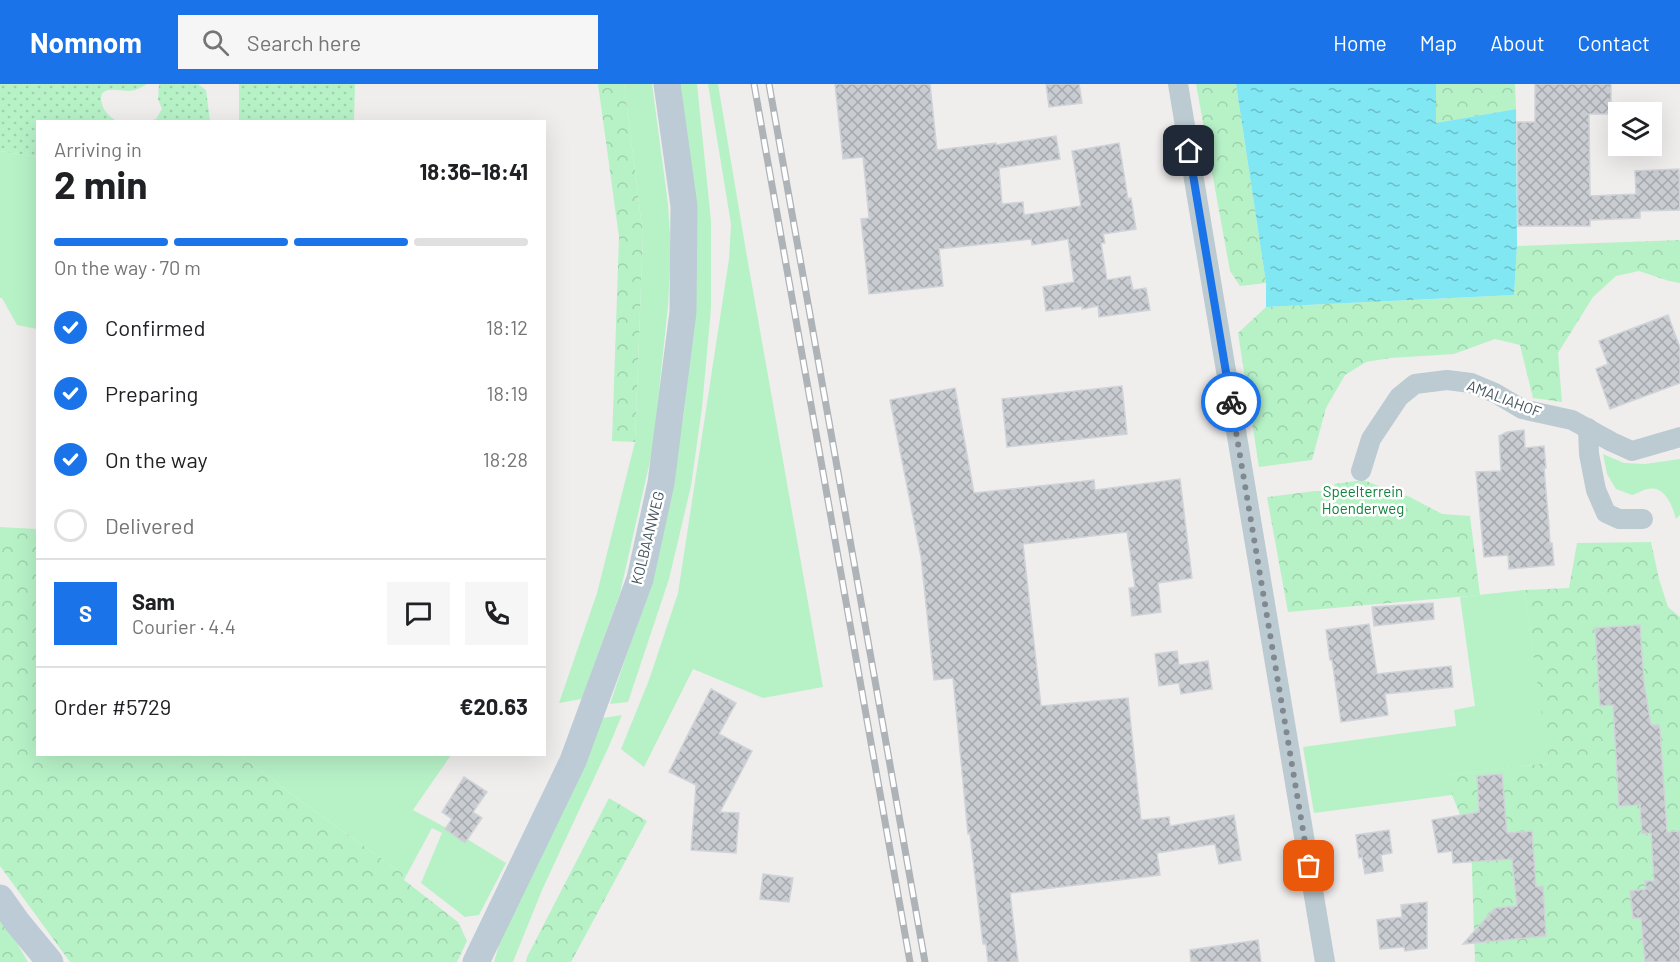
<!DOCTYPE html>
<html lang="en">
<head>
<meta charset="utf-8">
<style>
  :root { --surface:#fff; --page:#f6f6f6; --text:#202124; --muted:#757577; --line:#e0e0e0; --accent:#1a73e8 }
  body { margin:0; font-family:Barlow,sans-serif; background:var(--page); color:var(--text); height:100vh; display:flex; flex-direction:column; font-size:22px; white-space:nowrap }
  * { box-sizing:border-box; margin:0 }
  p { font-size:20px; color:var(--muted) }
  .icon { flex:none; width:33px; height:33px; fill:none; stroke:currentColor; stroke-width:2; stroke-linecap:round; stroke-linejoin:round }
  .map { position:relative; flex:1; overflow:hidden }
  .details { position:absolute; left:36px; top:36px; width:510px; height:636px; display:flex; flex-direction:column; background:var(--surface); border-radius:0px; box-shadow:0 6px 24px #0002 }
  .details>* { flex:none }
  .buttons { position:absolute; left:1608px; top:18px; display:grid; gap:12px }
  .buttons a { display:grid; place-items:center; width:54px; height:54px; border-radius:0px; background:var(--surface); box-shadow:0 6px 24px #0002; font-size:30px }
  .pin { position:absolute; display:grid; place-items:center; width:51px; height:51px; color:#fff; margin:-26px; border-radius:12px; box-shadow:0 3px 9px #0006 }
  .courier { position:absolute; display:grid; place-items:center; width:60px; height:60px; margin:-30px; border:4px solid #1a73e8; border-radius:50%; background:#fff; color:#222; box-shadow:0 2px 8px #0007 }
  .overview em { font-style:normal; font-weight:700 }
  .overview div { display:flex; flex-direction:column-reverse }
  .overview { display:flex; align-items:center; justify-content:space-between; height:102px; padding:0 18px }
  h1 { font-size:39px; font-weight:700; line-height:45px }
  .bar { display:grid; grid-template-columns:repeat(4,1fr); gap:9px 6px; align-content:center; height:72px; padding:0 18px }
  .bar i { height:8px; border-radius:4px; background:var(--line) }
  .bar .on { background:var(--accent) }
  .bar p { grid-column:span 4 }
  .line { display:flex; align-items:center; gap:15px; padding:0 18px; border-top:2px solid var(--line) }
  .line div { flex:1 }
  .round { display:grid; place-items:center; flex:none; width:63px; height:63px; border-radius:0px; background:var(--page) }
  ol { padding:0 18px; list-style:none }
  li { display:flex; align-items:center; gap:18px; height:66px }
  li p { margin-inline-start:auto }
  li .icon { padding:6px; border-radius:50%; background:var(--accent); color:#fff; stroke-width:4 }
  li:last-child { color:var(--muted) }
  li i { width:33px; height:33px; border:3px solid var(--line); border-radius:50% }
  header { display:flex; align-items:center; gap:36px; box-sizing:border-box; height:84px; padding:0 30px; background:var(--accent); color:#fff }
  header strong { font-size:28px }
  nav { display:flex; gap:33px; margin-inline-start:auto; font-size:21px }
  .search { width:420px; height:54px; background:var(--page); display:flex; align-items:center; gap:15px; box-sizing:border-box; padding:0 21px; border-radius:0px; color:var(--muted); font-size:22px }
  .map>svg:first-child { display:block }
  .grass { fill:#b7f2c7 }
  .forest { fill:url(#forest-crowns) }
  .garden { fill:url(#garden-dots) }
  .water { fill:url(#water-ripples) }
  .building { fill:url(#building-cross-hatch); stroke:#d0d4d9; stroke-width:1.5 }
  .lines { fill:none; stroke-linecap:round; stroke-linejoin:round }
  .street { stroke:#bccad1; stroke-width:20 }
  .secondary { stroke:#bccbd6; stroke-width:27 }
  .rail-casing { stroke:#aeb3b8; stroke-width:7 }
  .rail { stroke:#fff; stroke-width:4.5; stroke-dasharray:14; stroke-linecap:butt }
  .done { stroke:#80898f; stroke-width:6; stroke-dasharray:0 10.8 }
  .route { stroke:#1a73e8; stroke-width:8 }
  .labels { text-anchor:middle; stroke-width:5; stroke-linejoin:round; paint-order:stroke }
  .street-label { font-size:15px; fill:#44535c; stroke:#fff }
  .park-label { font-size:15px; fill:#10823c; stroke:#fff }
</style>
</head>
<body>
<header>
<strong>Nomnom</strong>
<div class="search"><svg class="icon" aria-label="search" viewBox="0 0 24 24"><circle cx="10" cy="10" r="6"/><path d="M15 15l6 6"/></svg>Search here</div>
<nav><a>Home</a><a>Map</a><a>About</a><a>Contact</a></nav>
</header>
<div class="map">
<svg width="1680" height="878" viewBox="0 0 1680 878">
  <defs>
    <pattern id="forest-crowns" width="20" height="18" patternUnits="userSpaceOnUse" patternTransform="scale(1.5)"><rect width="20" height="18" fill="#b7f2c7"/><path d="M2 6a3 3 0 1 1 6 0M12 15a3 3 0 1 1 6 0" fill="none" stroke="#9fd1ad"/></pattern>
    <pattern id="garden-dots" width="8" height="8" patternUnits="userSpaceOnUse" patternTransform="scale(1.5)"><rect width="8" height="8" fill="#b7f2c7"/><path d="M2 2h.1M6 6h.1" fill="none" stroke="#9fd1ad" stroke-width="1.8" stroke-linecap="round"/></pattern>
    <pattern id="water-ripples" width="26" height="14" patternUnits="userSpaceOnUse" patternTransform="scale(1.5)"><rect width="26" height="14" fill="#81e7f2"/><path d="M2 4q2-2 4 0t4 0M15 11q2-2 4 0t4 0" fill="none" stroke="#6bbec7"/></pattern>
    <pattern id="building-cross-hatch" width="8" height="8" patternUnits="userSpaceOnUse" patternTransform="scale(1.5)"><rect width="8" height="8" fill="#c9cdd2"/><path d="M0 0l8 8M0 8l8-8" fill="none" stroke="#a5a9ae"/></pattern>
  </defs>
  <rect width="100%" height="100%" fill="#f0eded"/>
  <g class="grass">
    <path d="M624,0h28l16,120 3,44 -3,58 -15,142 -33,145 -38,106 -23,4 38,-110 38,-151 8,-207z"/>
    <path d="M679,0h18l14,137v87l-9,100 -11,78 -22,93 -41,123 -18,2 41,-122 20,-95 13,-75 9,-99z"/>
    <path d="M708,0h10l28,167 77,436 -60,11 -70,-29 -49,98 -23,-18 28,-69 29,-87 51,-334 2,-35z"/>
    <path d="M0,67l37,6v172l-20,-4 -15,-27h-2z"/>
    <path d="M1603,370l21,9 21,1 35,-5v56l-4,4c-4,-14 -11,-34 -29,-30 -5,1 -10,5 -15,6l-16,-6 -9,-15z"/>
    <path d="M1524,506l26,173 -100,12 2,20 -138,18 -11,-66 153,-21 -2,-16 21,-4 -15,-109z"/>
    <path d="M622,631l-13,31 -67,144 -29,72h-19l7,-24 102,-220z"/>
    <path d="M240,671h211l-38,55 54,29 39,24 -27,52 -14,2 -44,-34 21,-50 -10,-5 -26,48 -112,-80z"/>
  </g>
  <g class="forest">
    <path d="M598,0h26l19,151 -8,207 -23,-1 7,-204z"/>
    <path d="M1196,0h40l30,199 -26,3 -10,-15z"/>
    <path d="M1436,0h79l1,25 -80,14z"/>
    <path d="M1680,156v43l-11,-2 -30,-10 -23,5 -23,21 -35,56 4,49 -29,-4 -13,-53 -25,-6 -41,15 -64,4 -24,4 -21,13 -19,33 -14,52 -53,7 -21,-134 28,-26 248,-12 3,-49z"/>
    <path d="M1363,396l21,8v5l24,3 34,18 28,2 10,79 -192,17 -21,-115 48,-6h22l-3,-7z"/>
    <path d="M0,443l37,2 1,225 202,1 54,41 112,80 -2,4 54,42 9,19 -10,21h-387l-70,-96z"/>
    <path d="M1651,458l8,37 9,28 12,10v345h-205l-4,-121 -19,-46 -3,-20 100,-12 -25,-173 45,-2 8,-45z"/>
    <path d="M609,714l38,23 -76,141h-45l1,-5z"/>
    <path d="M0,830l28,48h-28z"/>
  </g>
  <g class="garden">
    <path d="M0,0h147c-5,3 -12,7 -18,7 -10,0 -33,-7 -27,13 2,8 8,13 15,17l-79,1 -1,35 -37,-6z"/>
    <path d="M159,0h39l8,6 4,31h-61l7,-2 6,-10 -4,-10z"/>
    <path d="M239,0h116l-1,37h-115z"/>
  </g>
  <path class="water" d="M1236,0h200v39l80,-14 1,137 -3,49 -248,12v-24z"/>
  <g class="building">
    <path d="M835,0h95l7,66 59,-7v2l60,-9 4,23 -61,9 3,36 21,-2 1,13 57,-9 -9,-55 47,-8 9,56 3,-1 5,31 -33,5 2,9h-4l6,37 23,-4 3,14 13,-2 4,22 -51,7 -1,-11 -16,3v-3l-36,5 -3,-24 31,-5 -6,-43 -36,6 -1,-6 -92,10 4,37 -74,8 -8,-75 8,-1 -6,-61 -20,2z"/>
    <path d="M1046,0h33l3,19 -33,4z"/>
    <path d="M1535,0h76v30h-22l1,82 46,-2 -1,-23 44,-2 1,41 -40,1v7l-50,2v6h-72l-1,-104h18z"/>
    <path d="M1668,231l12,33v35l-70,26 -14,-40 12,-5 -9,-23z"/>
    <path d="M1122,302l5,48 -120,13 -5,-48z"/>
    <path d="M955,304l19,105 120,-13 1,10 85,-11 12,99 -34,5 3,29 -29,4 -3,-28 6,-1 -8,-55 -104,12 18,162 87,-8 13,122 28,-3 1,9 64,-11 7,45 -22,4 -4,-20 -58,9 3,22 -150,18 8,69h-30l-2,-18h-3l-13,-110h-2l-15,-156 -19,2 -13,-123 -31,-157z"/>
    <path d="M1524,346l1,18 19,-2 2,22h-2l5,58 1,17h2l2,22 -45,4 -1,-14 -24,2 -8,-85 25,-1 -2,-35 8,-4z"/>
    <path d="M1433,519l1,16 -60,7 -2,-19z"/>
    <path d="M1369,540l8,50 74,-8 2,21 -68,7 3,21 -47,7 -9,-62h-2l-4,-30z"/>
    <path d="M1640,541l4,58 7,42h8l1,4 7,103 13,-1v131h-35l-4,-44h-8l-3,-27 16,-2 -1,-8h9l-3,-48 -9,1 -2,-29 -21,1 -6,-101 -13,1 -5,-78z"/>
    <path d="M1177,567l2,14 29,-4 4,28 -31,5 -2,-11 -20,3 -4,-32z"/>
    <path d="M711,605l25,14 -17,31 33,17 -32,61 19,1 -3,40 -45,-3 5,-65 -27,-13z"/>
    <path d="M1502,690l5,59 25,-2 4,56 7,-1 3,50 -83,8 32,-36 22,-2 -5,-47 -59,4 -1,-12 -14,2 -6,-33 47,-8 -2,-36z"/>
    <path d="M464,693l23,15 -14,20 9,6 -17,25 -20,-14 7,-10 -10,-7z"/>
    <path d="M1389,746l3,23 -11,2 2,16 -18,3 -3,-17 -3,1 -3,-23z"/>
    <path d="M763,790l30,4 -4,24 -29,-3z"/>
    <path d="M1427,818v46l-22,3 -1,-4 -24,2 -3,-29 25,-3 -1,-12z"/>
    <path d="M1258,856l3,22h-70l-1,-12z"/>
  </g>
  <g class="lines">
    <g class="street">
      <path d="M1178,0l147,878"/>
      <path d="M1588,344l1,26 7,36 10,23 13,6h24"/>
      <path d="M1361,387l10,-32 28,-42 16,-13 32,-4 24,3 24,10 27,16 50,11 40,22 20,9 48,-14"/>
    </g>
    <g class="secondary">
      <path d="M0,814l17,24 33,40"/>
      <path d="M476,878l97,-201 67,-182 21,-96 22,-171 1,-106 -17,-122"/>
    </g>
    <defs>
      <g id="rail">
        <path d="M754,0l156,878"/>
        <path d="M769,0l156,878"/>
      </g>
    </defs>
    <use href="#rail" class="rail-casing"/>
    <use href="#rail" class="rail"/>
  </g>
  <g class="lines">
    <path class="done" d="M1231,318l78,464"/>
    <path class="route" d="M1189,67l42,251"/>
  </g>
  <g class="labels">
    <g class="street-label">
      <text transform="translate(1504 315) rotate(21)" y="5">AMALIAHOF</text>
      <text transform="translate(648 454) rotate(-76)" y="5">KOLBAANWEG</text>
    </g>
    <g class="park-label">
      <text x="1363" y="413">Speelterrein<tspan x="1363" dy="17">Hoenderweg</tspan></text>
    </g>
  </g>
</svg>
<div class="buttons">
<a><svg class="icon" aria-label="layers" viewBox="0 0 24 24"><path d="M12 4l9 5-9 5-9-5zM3 14l9 5 9-5"/></svg></a>
</div>
<div class="pin" style="left:1309px;top:782px;background:#ea580c"><svg class="icon" aria-label="bag" viewBox="0 0 24 24"><path d="M5 8h14l-1 12H6zM9 8a3 3 0 0 1 6 0"/></svg></div>
<div class="pin" style="left:1189px;top:67px;background:#1f2937"><svg class="icon" aria-label="home" viewBox="0 0 24 24"><path d="M3 11l9-7 9 7M6 9v11h12V9"/></svg></div>
<div class="courier" style="left:1231px;top:318px"><svg class="icon" aria-label="bike" viewBox="0 0 24 24"><circle cx="6" cy="16" r="4"/><circle cx="18" cy="16" r="4"/><path d="M6 16l4-8h5l3 8M10 8l3 8H6M13 5h3"/></svg></div>
<section class="details">
<div class="overview"><div><h1>2 min</h1><p>Arriving in</p></div><em>18:36–18:41</em></div>
<div class="bar"><i class="on"></i><i class="on"></i><i class="on"></i><i></i><p>On the way · 70 m</p></div>
<ol>
<li><svg class="icon" aria-label="check" viewBox="0 0 24 24"><path d="M5 12l5 5 9-10"/></svg>Confirmed<p>18:12</p></li>
<li><svg class="icon" aria-label="check" viewBox="0 0 24 24"><path d="M5 12l5 5 9-10"/></svg>Preparing<p>18:19</p></li>
<li><svg class="icon" aria-label="check" viewBox="0 0 24 24"><path d="M5 12l5 5 9-10"/></svg>On the way<p>18:28</p></li>
<li><i></i>Delivered</li>
</ol>
<div class="line" style="height:108px"><b class="round" style="background:var(--accent);color:#fff">S</b><div><b>Sam</b><p>Courier · 4.4</p></div><a class="round"><svg class="icon" aria-label="chat" viewBox="0 0 24 24"><path d="M4 5h16v11H9l-5 4z"/></svg></a><a class="round"><svg class="icon" aria-label="phone" viewBox="0 0 24 24"><path d="M5 4h4l2 5-3 2q2 4 5 5l2-3 5 2v4C11 20 4 13 5 4z"/></svg></a></div>
<div class="line" style="height:78px"><div>Order #5729</div><b>€20.63</b></div>
</section>
</div>
</body>
</html>
